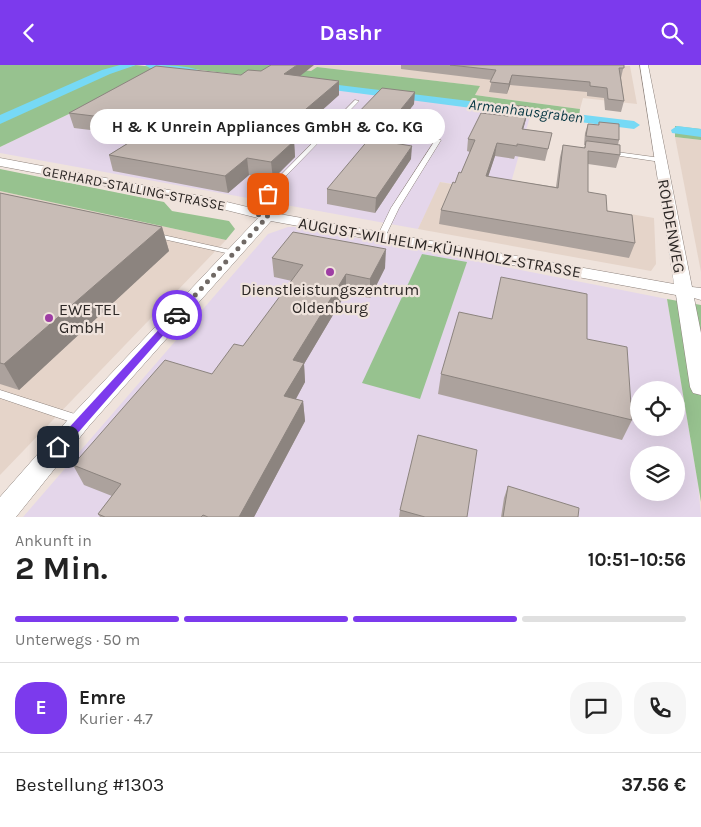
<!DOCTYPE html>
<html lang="de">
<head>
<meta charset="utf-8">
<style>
  :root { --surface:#fff; --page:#f6f6f6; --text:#222; --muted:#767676; --line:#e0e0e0; --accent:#7c3aed }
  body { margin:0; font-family:Karla,sans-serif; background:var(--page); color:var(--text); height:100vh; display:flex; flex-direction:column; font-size:19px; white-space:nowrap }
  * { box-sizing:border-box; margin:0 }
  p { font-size:16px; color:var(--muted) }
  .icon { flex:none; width:28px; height:28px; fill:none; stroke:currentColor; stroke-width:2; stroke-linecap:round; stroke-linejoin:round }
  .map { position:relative; height:452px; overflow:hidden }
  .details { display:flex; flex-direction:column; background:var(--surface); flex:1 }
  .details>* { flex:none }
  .buttons { position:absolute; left:630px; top:316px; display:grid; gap:10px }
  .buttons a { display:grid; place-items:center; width:55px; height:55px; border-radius:50%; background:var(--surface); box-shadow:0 5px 20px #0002; font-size:25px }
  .pin { position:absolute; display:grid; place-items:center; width:42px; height:42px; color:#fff; margin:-21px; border-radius:10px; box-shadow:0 2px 8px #0006 }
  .courier { position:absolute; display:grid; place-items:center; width:50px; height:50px; margin:-25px; border:4px solid #7c3aed; border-radius:50%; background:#fff; color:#222; box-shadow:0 1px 6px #0007 }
  .bubble { position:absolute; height:35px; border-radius:18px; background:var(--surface); box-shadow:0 5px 20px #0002; font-size:16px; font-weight:700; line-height:35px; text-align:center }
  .headline em { font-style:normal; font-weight:700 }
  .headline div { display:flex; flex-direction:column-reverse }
  .headline { display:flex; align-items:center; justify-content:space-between; height:85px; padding:0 15px }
  h1 { font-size:32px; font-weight:700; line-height:38px }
  .bar { display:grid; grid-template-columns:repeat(4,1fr); gap:8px 5px; align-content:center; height:60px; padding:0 15px }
  .bar i { height:6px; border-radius:4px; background:var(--line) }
  .bar .active { background:var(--accent) }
  .bar p { grid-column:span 4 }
  .line { display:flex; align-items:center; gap:12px; padding:0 15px; border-top:1px solid var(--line) }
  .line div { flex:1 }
  .round { display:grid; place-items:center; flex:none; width:52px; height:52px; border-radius:20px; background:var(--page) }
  header { display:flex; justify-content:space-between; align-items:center; height:65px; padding:0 15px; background:var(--accent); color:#fff; font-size:22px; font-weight:700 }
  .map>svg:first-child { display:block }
  .commercial { fill:#e4d6ea; fill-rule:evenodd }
  .built { fill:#e5d4c9 }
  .green { fill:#97c28f }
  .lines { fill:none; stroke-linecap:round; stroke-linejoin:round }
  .canal { fill:#76d9f5; fill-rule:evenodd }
  .lane-casing { stroke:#8e837d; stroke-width:1 }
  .street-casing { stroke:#8e837d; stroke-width:1 }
  .lane { fill:#fff; fill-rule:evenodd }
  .street { fill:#fff; fill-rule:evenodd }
  .wall { fill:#aca29d }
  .shaded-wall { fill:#8c847f }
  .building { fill:#c8bcb6; stroke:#8c847f }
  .route { fill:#7c3aed }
  .done { stroke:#706965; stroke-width:5; stroke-dasharray:0 9 }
  .poi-dot { fill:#9e3da4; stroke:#efe3dc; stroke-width:2 }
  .labels { text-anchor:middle; stroke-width:4.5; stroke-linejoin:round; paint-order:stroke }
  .far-street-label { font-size:14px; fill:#2c2725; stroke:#efe3dc }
  .far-water-label { font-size:15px; font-style:italic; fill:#053642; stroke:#efe3dc }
  .street-label { font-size:16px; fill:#2c2725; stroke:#efe3dc }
  .poi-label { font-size:16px; fill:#2c2725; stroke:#efe3dc }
</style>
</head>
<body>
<header><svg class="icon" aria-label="back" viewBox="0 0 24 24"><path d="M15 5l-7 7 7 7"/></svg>Dashr<svg class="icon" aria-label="search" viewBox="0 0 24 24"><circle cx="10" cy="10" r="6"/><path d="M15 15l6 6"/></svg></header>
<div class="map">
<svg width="701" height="452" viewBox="0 0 701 452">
  <rect width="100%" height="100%" fill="#efe3dc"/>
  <g class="commercial">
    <path d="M165,3l200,24 166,21 -23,80 -67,-11 -23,47 -418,-76v-6z"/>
    <path d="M288,162h10l102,19 267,53 31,185 3,33h-678l245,-283zM639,325h37v37h-37zM639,390h37v38h-37z"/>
  </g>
  <g class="built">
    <path d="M284,0l346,1 7,38 -54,-6 -3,11 -105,-14 4,-9 -162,-19 -6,4 -30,-3z"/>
    <path d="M675,72l26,3v132z"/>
    <path d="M440,117l214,36 2,46 -5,7 -233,-42z"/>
    <path d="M0,126l226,49 -226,235z"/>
  </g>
  <g class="green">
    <path d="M0,0h128l-28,8 -100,44z"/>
    <path d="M135,0l30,3 -165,79v-25l109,-49z"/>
    <path d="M159,0h125l-3,3 30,3 6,-4 163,19 -5,9 105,14 -1,7z"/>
    <path d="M675,61l26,3v11l-26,-3z"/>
    <path d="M0,104l164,33 8,9 57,10 6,8 -9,11 -226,-49z"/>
    <path d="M422,189l45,8 -47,137 -58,-16z"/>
    <path d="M667,234l34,6v197l-3,-18z"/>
  </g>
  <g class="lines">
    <g class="canal">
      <path d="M120,0h16l-26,9 -110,50v-9l102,-45z"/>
      <path d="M145,0c13,0 45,0 55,6l-5,3 -45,-6z"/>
      <path d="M314,17l320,39 6,4 -6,4 -324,-42 -1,-2z"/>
      <path d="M677,61l24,3v8l-29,-4 -1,-3z"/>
    </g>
    <defs>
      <g id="lane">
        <path d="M355,35l4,1 -83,85 -19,30h-6l-1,-2 22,-30z"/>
        <path d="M436,74l5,1 -42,68 -14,29 -1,2h-6l-1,-2 14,-29z"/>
        <path d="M609,86l52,7 3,2 -3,2 -54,-8 -1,-1z"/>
        <path d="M151,168h3l81,18 4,2 -4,2 -81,-18 -4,-2z"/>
        <path d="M0,325l84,27 2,3 -2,3 -4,2 -80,-27z"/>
      </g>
      <path id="street" d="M640,0h8l44,222 9,1v12l-7,-2 7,35v62l-8,-2 -3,-6 -14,-92 -405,-74 -182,205 -73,91h-16v-20l73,-83 185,-196 -52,-13 -206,-39v-8l206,39 62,15 406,72z"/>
    </defs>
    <use href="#lane" class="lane-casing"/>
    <use href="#street" class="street-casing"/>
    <use href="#lane" class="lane"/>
    <use href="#street" class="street"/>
  </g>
  <g class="wall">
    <path d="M401,0h223l-3,13 3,23 -3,11 -16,-2 -1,-12 -17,-2v-4l-77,-7 -3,9 -18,-2 3,-12 -91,-11z"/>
    <path d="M300,11l39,19 -50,45 5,1 1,16 -22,22 -24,-4 -21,18 -115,-22 -4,-16 30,-19 -65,-8 -5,-15z"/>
    <path d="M414,39l-26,34 -37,-6v-12z"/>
    <path d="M526,54l-3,10 29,4 -7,28 -30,-5 -1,3 -19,-3 -7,21 68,10 4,-30 3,-12 21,3 1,-3h-1l1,-12 3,-9 10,1 1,-3 20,18 -1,5 2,10 -4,13 -28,-4v28l19,19 28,32 -6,15 -190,-34 2,-14 14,-27 6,-10 9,-21 -3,-1 1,-12z"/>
    <path d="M411,94l-36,54 -48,-9v-15z"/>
    <path d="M0,128l162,34 7,24 -150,139 -19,-6z"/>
    <path d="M272,193l113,10 -15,30 -24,-5 -42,71 1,18 -9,17 7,2 2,20 -51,96h-154l-2,-3 14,-18 -28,-11 -11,-20 139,-91 31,-28 49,-65 -18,-4z"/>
    <path d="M587,274l45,81 -10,20 -184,-46 3,-20z"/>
    <path d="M508,421l70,31h-77l3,-19z"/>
    <path d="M400,445l67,7h-68z"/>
  </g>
  <g class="shaded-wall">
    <path d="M297,0h17l-29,23 -1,-14z"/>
    <path d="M512,10l-2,10 -3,9 2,-10z"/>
    <path d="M339,16v14l-65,58 -1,-16z"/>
    <path d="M415,27l-1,12 -26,34v-13z"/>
    <path d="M529,42l-3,12 -6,22 2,-12z"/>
    <path d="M294,76l1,16 -22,22 -2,-17z"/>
    <path d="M497,78l-2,13 -11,33 2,-13z"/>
    <path d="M412,81l-1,13 -36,54 1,-15z"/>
    <path d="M247,93l2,17 -21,18 -3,-17z"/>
    <path d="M162,162l7,24 -150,139 -15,-26z"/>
    <path d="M386,184l-1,19 -15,30v-19z"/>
    <path d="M346,209v19l-42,71 1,18 -18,33 -3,-19 9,-36z"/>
    <path d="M303,336l2,20 -51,96h-15z"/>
  </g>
  <g class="building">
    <path d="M271,0h26l-13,9 55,7 -66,56 21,4 -23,21 -24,-4 -22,18 -116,-21 50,-31 -90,-11 87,-47 85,9 7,-5 13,1z"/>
    <path d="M450,0h174v3h-5l5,33 -16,-2 -1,-11 -17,-2v-4l-78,-7 -3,9 -19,-2 6,-12z"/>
    <path d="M382,23l33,4 -27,33 -37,-5z"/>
    <path d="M512,40l17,2 -7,22 30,4 -4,16 -31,-5v2l-20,-3 -11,33 72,12 5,-43 22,3 1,-7h2l32,4v10l-32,-4v41l18,3 1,16 25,4 3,28 -194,-33 12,-28 2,1 4,-11 2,1 14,-33 -7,-1 13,-26 27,3z"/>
    <path d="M599,57l20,2v16l-33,-4 2,-12 11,1z"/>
    <path d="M369,74l43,7 -36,52 -49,-9z"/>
    <path d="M0,128l162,34 -158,137 -4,-1z"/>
    <path d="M293,167l93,17 -16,30 -24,-5 -53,86 11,3 -20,33 19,5 -64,116h-31l-5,-2 -2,2h-96l-7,-3 23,-30 -48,-19 92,-105 47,14 22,-30 9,2 60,-81 -31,-7z"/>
    <path d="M501,212l86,17v45l40,8 5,73 -191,-46 18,-62 33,7z"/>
    <path d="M418,370l59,15 -10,67h-42l-25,-7z"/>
    <path d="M508,421l71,22 -1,9h-75z"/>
  </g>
  <path class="route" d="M174,248h3l4,2 -119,136h-8l-2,-4 2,-3z"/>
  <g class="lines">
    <path class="done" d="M177,250l91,-99 -14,-2 14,-20"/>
  </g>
  <g class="poi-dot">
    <circle cx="330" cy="207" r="5"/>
    <circle cx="49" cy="253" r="5"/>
  </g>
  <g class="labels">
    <g class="far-street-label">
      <text transform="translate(134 123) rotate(11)" y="5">GERHARD-STALLING-STRASSE</text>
    </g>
    <g class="far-water-label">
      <text transform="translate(526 46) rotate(7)" y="5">Armenhausgraben</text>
    </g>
    <g class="street-label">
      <text transform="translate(672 161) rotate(80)" y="6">ROHDENWEG</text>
      <text transform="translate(440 182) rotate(10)" y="6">AUGUST-WILHELM-KÜHNHOLZ-STRASSE</text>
    </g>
    <g class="poi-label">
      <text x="330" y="230">Dienstleistungszentrum<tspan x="330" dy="18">Oldenburg</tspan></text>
      <text x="59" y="250" text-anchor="start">EWE TEL<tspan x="59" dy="18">GmbH</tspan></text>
    </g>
  </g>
</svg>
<div class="buttons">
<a><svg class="icon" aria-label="locate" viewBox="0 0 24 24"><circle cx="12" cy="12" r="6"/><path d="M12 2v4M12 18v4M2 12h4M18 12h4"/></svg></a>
<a><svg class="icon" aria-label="layers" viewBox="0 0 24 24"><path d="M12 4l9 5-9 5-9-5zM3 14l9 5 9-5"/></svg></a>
</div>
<div class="pin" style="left:268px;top:129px;background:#ea580c"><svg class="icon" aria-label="bag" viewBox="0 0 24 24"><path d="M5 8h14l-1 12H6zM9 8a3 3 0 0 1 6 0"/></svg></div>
<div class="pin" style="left:58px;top:382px;background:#1f2937"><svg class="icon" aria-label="home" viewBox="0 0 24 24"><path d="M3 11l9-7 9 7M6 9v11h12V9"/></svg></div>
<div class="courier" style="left:177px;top:250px"><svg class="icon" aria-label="car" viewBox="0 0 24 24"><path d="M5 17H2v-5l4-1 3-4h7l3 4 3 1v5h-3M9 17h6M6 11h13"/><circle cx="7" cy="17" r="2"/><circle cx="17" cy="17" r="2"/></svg></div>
<div class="bubble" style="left:90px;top:44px;width:355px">H &amp; K Unrein Appliances GmbH &amp; Co. KG</div>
</div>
<section class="details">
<div class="headline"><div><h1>2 Min.</h1><p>Ankunft in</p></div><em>10:51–10:56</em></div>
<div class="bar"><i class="active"></i><i class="active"></i><i class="active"></i><i></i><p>Unterwegs · 50 m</p></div>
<div class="line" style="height:90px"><b class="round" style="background:var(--accent);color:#fff">E</b><div><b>Emre</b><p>Kurier · 4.7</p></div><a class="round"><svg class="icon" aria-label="chat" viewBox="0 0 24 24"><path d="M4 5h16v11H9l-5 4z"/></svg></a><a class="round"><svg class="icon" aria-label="phone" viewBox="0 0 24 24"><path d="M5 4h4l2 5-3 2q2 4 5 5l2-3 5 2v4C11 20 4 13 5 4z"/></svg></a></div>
<div class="line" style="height:65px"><div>Bestellung #1303</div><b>37.56 €</b></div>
</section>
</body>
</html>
